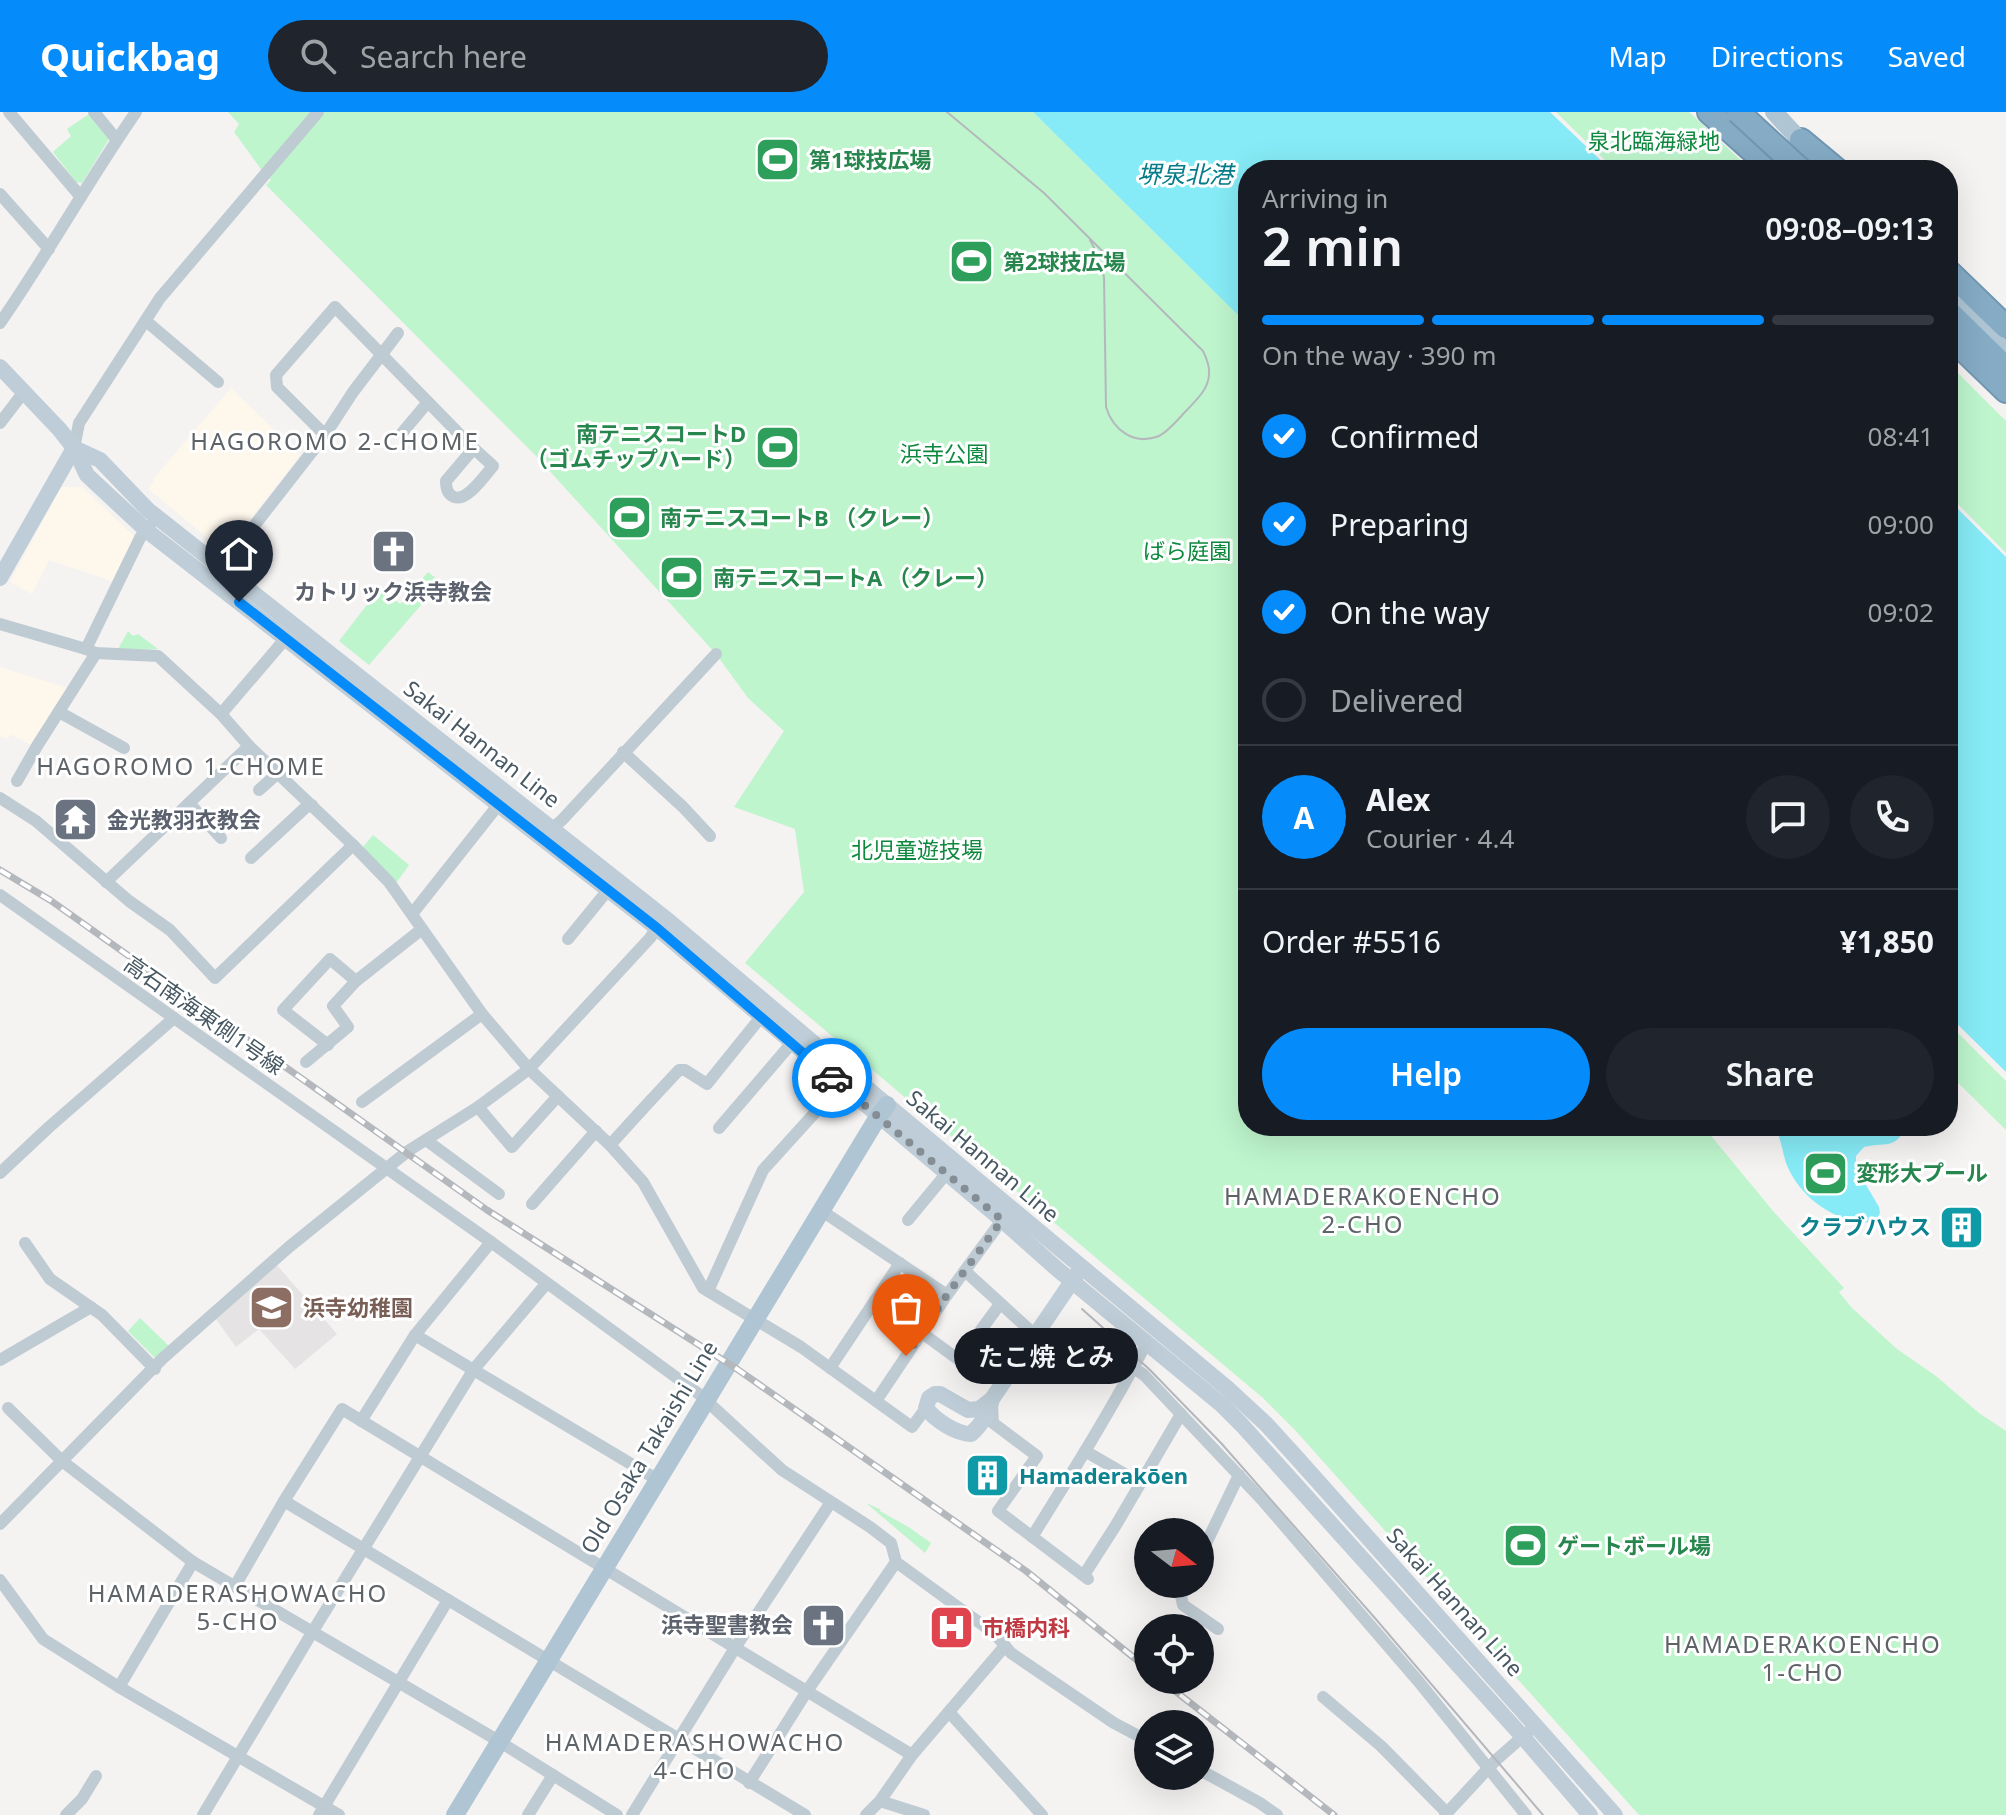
<!DOCTYPE html>
<html lang="en">
<head>
<meta charset="utf-8">
<style>
  :root { --surface:#171b24; --page:#20242c; --text:#f1f3f6; --muted:#9ea1a6; --line:#363941; --accent:#068cfa }
  body { margin:0; font-family:"Noto Sans","Noto Sans JP",sans-serif; background:var(--page); color:var(--text); height:100vh; display:flex; flex-direction:column; font-size:30px; white-space:nowrap }
  * { box-sizing:border-box; margin:0 }
  p { font-size:26px; color:var(--muted) }
  .icon { flex:none; width:44px; height:44px; fill:none; stroke:currentColor; stroke-width:2; stroke-linecap:round; stroke-linejoin:round }
  .map { position:relative; flex:1; overflow:hidden }
  .drawer { position:absolute; left:1238px; top:48px; width:720px; height:976px; display:flex; flex-direction:column; background:var(--surface); border-radius:32px; box-shadow:0 8px 32px #0002 }
  .drawer>* { flex:none }
  .needle { width:52px; rotate:106deg }
  .controls { position:absolute; left:1134px; top:1406px; display:grid; gap:16px }
  .controls a { display:grid; place-items:center; width:80px; height:80px; border-radius:50%; background:var(--surface); box-shadow:0 8px 32px #0002; font-size:40px }
  .pin { position:absolute; display:grid; place-items:center; width:68px; height:68px; color:#fff; margin:-82px -34px; border-radius:50% 50% 50% 0; rotate:-45deg; box-shadow:0 0 8px #0007 }
  .pin .icon { rotate:45deg }
  .courier { position:absolute; display:grid; place-items:center; width:80px; height:80px; margin:-40px; border:6px solid #068cfa; border-radius:50%; background:#fff; color:#222; box-shadow:0 2px 10px #0007 }
  .bubble { position:absolute; height:56px; border-radius:28px; background:var(--surface); box-shadow:0 8px 32px #0002; font-size:26px; font-weight:600; line-height:56px; text-align:center }
  .head em { font-style:normal; font-weight:600 }
  .head div { display:flex; flex-direction:column-reverse }
  .head { display:flex; align-items:center; justify-content:space-between; height:136px; padding:0 24px }
  h1 { font-size:52px; font-weight:600; line-height:60px }
  .bar { display:grid; grid-template-columns:repeat(4,1fr); gap:12px 8px; align-content:center; height:96px; padding:0 24px }
  .bar i { height:10px; border-radius:6px; background:var(--line) }
  .bar .on { background:var(--accent) }
  .bar p { grid-column:span 4 }
  .line { display:flex; align-items:center; gap:20px; padding:0 24px; border-top:2px solid var(--line) }
  .line div { flex:1 }
  .round { display:grid; place-items:center; flex:none; width:84px; height:84px; border-radius:42px; background:var(--page) }
  ol { padding:0 24px; list-style:none }
  li { display:flex; align-items:center; gap:24px; height:88px }
  li p { margin-inline-start:auto }
  li .icon { padding:8px; border-radius:50%; background:var(--accent); color:#fff; stroke-width:4 }
  li:last-child { color:var(--muted) }
  li i { width:44px; height:44px; border:4px solid var(--line); border-radius:50% }
  .primary-button { display:flex; gap:16px; margin-top:auto; padding:16px 24px }
  .primary-button a { flex:1; height:92px; border-radius:48px; background:var(--accent); color:#fff; font-size:32px; font-weight:600; line-height:92px; text-align:center }
  .primary-button a+a { background:var(--page); color:var(--text) }
  header { display:flex; align-items:center; gap:48px; box-sizing:border-box; height:112px; padding:0 40px; background:var(--accent); color:#fff }
  header strong { font-size:38px }
  nav { display:flex; gap:44px; margin-inline-start:auto; font-size:28px }
  .search { width:560px; height:72px; background:var(--page); display:flex; align-items:center; gap:20px; box-sizing:border-box; padding:0 28px; border-radius:44px; color:var(--muted); font-size:30px }
  .map>svg:first-child { display:block }
  .commercial { fill:#fef7ec }
  .education { fill:#e6e3e4 }
  .green { fill:#bef5cd }
  .water { fill:#86ebf6 }
  .lines { fill:none; stroke-linecap:round; stroke-linejoin:round }
  .motorway-casing { stroke:#7097b1; stroke-width:26 }
  .minor { stroke:#bfcbd3; stroke-width:12 }
  .secondary { stroke:#becdd7; stroke-width:16 }
  .primary { stroke:#afc5d3; stroke-width:18 }
  .motorway { stroke:#85abc5; stroke-width:22 }
  .tram { stroke:#b4b8bd; stroke-width:2 }
  .rail-casing { stroke:#b4b8bd; stroke-width:7 }
  .rail { stroke:#fff; stroke-width:4; stroke-dasharray:12; stroke-linecap:butt }
  .motorway-bridge-casing { stroke:#7097b1; stroke-width:26; stroke-linecap:butt }
  .motorway-bridge { stroke:#85abc5; stroke-width:22 }
  .done { stroke:#848e94; stroke-width:8; stroke-dasharray:0 14.4 }
  .route { stroke:#068cfa; stroke-width:10 }
  .labels { text-anchor:middle; stroke-width:6; stroke-linejoin:round; paint-order:stroke }
  .park-label { font-size:22px; fill:#0d893e; stroke:#fff }
  .leisure-label { font-size:22px; font-weight:bold; fill:#27864d; stroke:#fff; text-anchor:start }
  .worship-label { font-size:22px; font-weight:bold; fill:#5b616d; stroke:#fff }
  .street-label { font-size:22px; fill:#475862; stroke:#fff }
  .culture-label { font-size:22px; font-weight:bold; fill:#0d838f; stroke:#fff; text-anchor:end }
  .education-label { font-size:22px; font-weight:bold; fill:#785e54; stroke:#fff; text-anchor:start }
  .health-label { font-size:22px; font-weight:bold; fill:#be3a42; stroke:#fff; text-anchor:start }
  .water-label { font-size:24px; font-style:italic; fill:#057c89; stroke:#fff }
  .neighbourhood-label { font-size:24px; letter-spacing:2px; fill:#5e6368; stroke:#fff }
</style>
</head>
<body>
<header>
<strong>Quickbag</strong>
<div class="search"><svg class="icon" aria-label="search" viewBox="0 0 24 24"><circle cx="10" cy="10" r="6"/><path d="M15 15l6 6"/></svg>Search here</div>
<nav><a>Map</a><a>Directions</a><a>Saved</a></nav>
</header>
<div class="map">
<svg width="2006" height="1703" viewBox="0 0 2006 1703">
  <rect width="100%" height="100%" fill="#f5f2f2"/>
  <g class="commercial">
    <path d="M231,276l69,67 -75,97 -77,-63 6,-8 -1,-2z"/>
    <path d="M61,375h21l54,51 -21,44 -66,-22 -17,34 -22,-12z"/>
    <path d="M0,555l70,22 -37,57 -23,-12 -2,5 -8,-2z"/>
  </g>
  <path class="education" d="M276,1152l61,70 -42,35 -36,-40 -23,18 -20,-28z"/>
  <g class="green">
    <path d="M228,0h805l215,213v801h455l70,85 71,77 -5,4 13,16 45,41 39,27 43,37 27,18v384h-367l-344,-385 -32,-32 -518,-435 59,-71 -9,-63 -61,-22 50,-76 -36,-33 -32,-44 -181,-199 -269,-270 5,-5 -8,-8 -29,-40 5,-8z"/>
    <path d="M1556,0h133l62,58h-136z"/>
    <path d="M89,2l20,25 -27,44 -6,-1 -23,-30 18,-16 -4,-7z"/>
    <path d="M1948,251l58,58v132l-58,-59z"/>
    <path d="M428,460l13,10 -72,83 -30,-24 41,-53 20,16z"/>
    <path d="M128,519l5,5 5,-2 20,15 -41,2z"/>
    <path d="M373,723l36,30 -15,21 -32,-38z"/>
    <path d="M1948,911l58,58v49l-58,-57z"/>
    <path d="M140,1206l30,29 -13,13 -29,-29z"/>
    <path d="M866,1391l14,6v2l30,17 21,15 -6,10z"/>
  </g>
  <g class="water">
    <path d="M1033,0h517l61,58h-363v155z"/>
    <path d="M1948,387l58,58v515l-58,-57z"/>
    <path d="M1774,1014h131c-7,24 -22,16 -41,21l-8,9v12l23,39 1,6 -3,6c-10,6 -21,3 -31,0 -27,-9 -50,-30 -60,-56 -4,-13 -5,-25 -12,-37z"/>
  </g>
  <g class="lines">
    <defs>
      <g id="motorway">
        <path d="M1709,0l65,58"/>
        <path d="M1801,28l36,30"/>
        <path d="M1948,159l58,56"/>
        <path d="M1948,199l58,57"/>
        <path d="M1948,223l58,56"/>
      </g>
    </defs>
    <use href="#motorway" class="motorway-casing"/>
    <g class="minor">
      <path d="M9,0l72,85"/>
      <path d="M94,0l23,28"/>
      <path d="M0,82l49,55"/>
      <path d="M146,209l72,61"/>
      <path d="M0,211c48,-69 88,-142 136,-211"/>
      <path d="M0,311l23,-30"/>
      <path d="M402,321l26,-31"/>
      <path d="M325,323l-48,-48 -1,-12 59,-68 135,138 23,21c-8,9 -26,36 -39,31 -7,-3 -8,-9 -8,-16l28,-33"/>
      <path d="M74,336l5,-25 81,-125 158,-186"/>
      <path d="M222,455l103,-132 28,-43 45,-59"/>
      <path d="M0,512l86,25 10,4 62,3 63,58 28,32 104,99 36,37 93,132 47,55 81,76 33,37 60,106 98,59 111,80 14,-19"/>
      <path d="M86,537l54,-111 10,-13"/>
      <path d="M59,600l65,36"/>
      <path d="M221,602l65,-76"/>
      <path d="M623,640l60,55 27,29"/>
      <path d="M17,669l20,-35 59,-93"/>
      <path d="M259,678l19,-17"/>
      <path d="M0,686l36,23 93,80 41,29 45,48 138,-133"/>
      <path d="M189,691l32,35"/>
      <path d="M548,720l14,-12 154,-166"/>
      <path d="M251,746l54,-50 7,-3"/>
      <path d="M106,770l143,-136"/>
      <path d="M0,783l491,347 208,152 83,76 88,57 21,16 5,19 99,72 16,19 103,70 34,18"/>
      <path d="M412,802l87,-110"/>
      <path d="M568,827l40,-49"/>
      <path d="M328,933l-45,-35 47,-51 26,22"/>
      <path d="M306,950l42,-35 -15,-21 23,-25 66,-52"/>
      <path d="M651,988l28,-30h6l22,14 54,-67"/>
      <path d="M362,990l120,-88"/>
      <path d="M478,995l34,40 46,-51"/>
      <path d="M719,1016l78,-91"/>
      <path d="M426,1028l73,54"/>
      <path d="M610,1033l40,-44"/>
      <path d="M0,1061l48,-45 126,-110"/>
      <path d="M532,1092l64,-73"/>
      <path d="M822,1099l125,84"/>
      <path d="M908,1108l38,-46"/>
      <path d="M25,1131l25,36 52,36 53,54"/>
      <path d="M965,1159l70,64"/>
      <path d="M708,1179l55,-121 77,-85"/>
      <path d="M922,1221l37,27 41,-56"/>
      <path d="M415,1223l243,145"/>
      <path d="M0,1248l91,-53"/>
      <path d="M830,1256l70,-105"/>
      <path d="M1134,1256l10,7 120,127 155,180 107,133"/>
      <path d="M876,1289l71,-106 55,-75"/>
      <path d="M992,1294l1,17 44,33 -39,55 90,68"/>
      <path d="M8,1296l54,53 131,101 299,175 125,78"/>
      <path d="M361,1309l54,-86 76,-93"/>
      <path d="M1085,1339l55,32"/>
      <path d="M284,1389l521,314"/>
      <path d="M0,1412l162,-165 127,-112 119,-96 70,-44 51,-38 121,-131 7,-10"/>
      <path d="M1032,1425c40,-64 80,-128 115,-195"/>
      <path d="M1200,1444l39,-81"/>
      <path d="M1084,1463l32,-50 65,-111"/>
      <path d="M0,1468l43,59 76,48 220,128"/>
      <path d="M1187,1472l-6,12 2,9 35,24"/>
      <path d="M235,1474l49,-85 58,-92 570,346"/>
      <path d="M119,1575l74,-125"/>
      <path d="M1323,1585l58,49 66,67"/>
      <path d="M949,1600l93,103"/>
      <path d="M1200,1658l60,33 17,12"/>
      <path d="M749,1671l58,-92 89,-129"/>
      <path d="M880,1689l44,14"/>
      <path d="M66,1703l16,-16 14,-23"/>
      <path d="M203,1703l110,-184 161,-262 72,-85"/>
      <path d="M319,1703l129,-215"/>
      <path d="M528,1703l25,-40"/>
      <path d="M632,1703l103,-167 96,-146"/>
      <path d="M866,1703l14,-14 32,-46 93,-109"/>
      <path d="M1445,1703l51,-55 32,-28"/>
    </g>
    <g class="secondary">
      <path d="M0,255l60,63 14,18 13,27 59,55 511,398 345,292 54,48 166,137 19,19 282,313 67,78"/>
      <path d="M74,336l26,12 48,50 522,412 210,177 347,289 39,36 31,34 318,357"/>
      <path d="M0,466l74,-130"/>
      <path d="M992,1287l-13,10 -11,1 -28,-16h-5l-6,4 -3,10c9,12 30,26 45,26 11,-10 18,-21 21,-35l85,-125"/>
    </g>
    <g class="primary">
      <path d="M1774,0l36,39"/>
      <path d="M1948,181l58,59"/>
      <path d="M455,1703l423,-698 9,-12"/>
    </g>
    <use href="#motorway" class="motorway"/>
    <g class="tram">
      <path d="M947,0l97,81 159,158c4,8 7,15 6,24 -1,15 -13,25 -23,36 -8,8 -17,20 -27,25 -25,10 -46,-6 -53,-29l-2,-130 -5,-20 -9,-17"/>
      <path d="M1082,1197l67,60 72,74 153,174 169,198"/>
    </g>
    <defs>
      <g id="rail">
        <path d="M0,758l50,30 437,310 250,159 289,202 122,98"/>
        <path d="M1161,1568l173,135"/>
      </g>
    </defs>
    <use href="#rail" class="rail-casing"/>
    <use href="#rail" class="rail"/>
    <defs>
      <path id="motorway-bridge" d="M1738,0l63,58"/>
    </defs>
    <use href="#motorway-bridge" class="motorway-bridge-casing"/>
    <use href="#motorway-bridge" class="motorway-bridge"/>
  </g>
  <g class="lines">
    <path class="done" d="M832,966l170,142 -55,75 -41,61"/>
    <path class="route" d="M239,490l418,326 175,150"/>
  </g>
  <defs>
    <symbol id="stadium-square" viewBox="-11 -11 22 22"><rect x="-9" y="-9" width="18" height="18" rx="4" fill="#2e9e5b" stroke="#fff"/><path d="M0-5a6.5 5 0 1 0 0 10a6.5 5 0 1 0 0-10ZM-3.5-1.8h7v3.6h-7Z" fill="#fff"/></symbol>
    <symbol id="church-square" viewBox="-11 -11 22 22"><rect x="-9" y="-9" width="18" height="18" rx="4" fill="#6b7280" stroke="#fff"/><path d="M-1.2-6h2.4v3.5h3.3v2.4h-3.3V6h-2.4V-.1h-3.3v-2.4h3.3Z" fill="#fff"/></symbol>
    <symbol id="temple-square" viewBox="-11 -11 22 22"><rect x="-9" y="-9" width="18" height="18" rx="4" fill="#6b7280" stroke="#fff"/><path d="M0-6L5-2H3V0L6.5 2.5H4V6H1.5V3h-3V6H-4V2.5H-6.5L-3 0V-2H-5Z" fill="#fff"/></symbol>
    <symbol id="building-square" viewBox="-11 -11 22 22"><rect x="-9" y="-9" width="18" height="18" rx="4" fill="#0f9aa8" stroke="#fff"/><path d="M-4-6H4V6H1V3H-1V6H-4ZM-2.5-4.3h1.7v1.8h-1.7ZM.8-4.3h1.7v1.8H.8ZM-2.5-1h1.7V.8h-1.7ZM.8-1h1.7V.8H.8Z" fill="#fff"/></symbol>
    <symbol id="school-square" viewBox="-11 -11 22 22"><rect x="-9" y="-9" width="18" height="18" rx="4" fill="#8d6e63" stroke="#fff"/><path d="M0-5L7-2L0 1L-7-2ZM-4 1L0 2.5L4 1V4Q0 6-4 4Z" fill="#fff"/></symbol>
    <symbol id="hospital-square" viewBox="-11 -11 22 22"><rect x="-9" y="-9" width="18" height="18" rx="4" fill="#e0444e" stroke="#fff"/><path d="M-5-5h3v3.5h4V-5h3V5h-3V1.5h-4V5h-3Z" fill="#fff"/></symbol>
  </defs>
  <g fill-rule="evenodd">
    <use href="#stadium-square" x="752" y="22" width="51" height="51"/>
    <use href="#stadium-square" x="946" y="124" width="51" height="51"/>
    <use href="#stadium-square" x="752" y="310" width="51" height="51"/>
    <use href="#stadium-square" x="604" y="380" width="51" height="51"/>
    <use href="#church-square" x="368" y="414" width="51" height="51"/>
    <use href="#stadium-square" x="656" y="440" width="51" height="51"/>
    <use href="#temple-square" x="50" y="682" width="51" height="51"/>
    <use href="#stadium-square" x="1800" y="1036" width="51" height="51"/>
    <use href="#building-square" x="1936" y="1090" width="51" height="51"/>
    <use href="#school-square" x="246" y="1170" width="51" height="51"/>
    <use href="#building-square" x="962" y="1338" width="51" height="51"/>
    <use href="#stadium-square" x="1500" y="1408" width="51" height="51"/>
    <use href="#church-square" x="798" y="1488" width="51" height="51"/>
    <use href="#hospital-square" x="926" y="1490" width="51" height="51"/>
  </g>
  <g class="labels">
    <g class="park-label">
      <text x="1654" y="37">泉北臨海緑地</text>
      <text x="944" y="350">浜寺公園</text>
      <text x="1187" y="447">ばら庭園</text>
      <text x="917" y="746">北児童遊技場</text>
    </g>
    <g class="leisure-label">
      <text x="809" y="56">第1球技広場</text>
      <text x="1003" y="158">第2球技広場</text>
      <text x="746" y="330" text-anchor="end">南テニスコートD<tspan x="746" dy="25">（ゴムチップハード）</tspan></text>
      <text x="660" y="414">南テニスコートB （クレー）</text>
      <text x="713" y="474">南テニスコートA （クレー）</text>
      <text x="1856" y="1069">変形大プール</text>
      <text x="1557" y="1442">ゲートボール場</text>
    </g>
    <g class="worship-label">
      <text x="393" y="488">カトリック浜寺教会</text>
      <text x="107" y="716" text-anchor="start">金光教羽衣教会</text>
      <text x="793" y="1521" text-anchor="end">浜寺聖書教会</text>
    </g>
    <g class="street-label">
      <text transform="translate(482 632) rotate(38)" y="8">Sakai Hannan Line</text>
      <text transform="translate(204 903) rotate(35)" y="8">高石南海東側1号線</text>
      <text transform="translate(983 1044) rotate(40)" y="8">Sakai Hannan Line</text>
      <text transform="translate(649 1335) rotate(-59)" y="8">Old Osaka Takaishi Line</text>
      <text transform="translate(1455 1490) rotate(48)" y="8">Sakai Hannan Line</text>
    </g>
    <g class="culture-label">
      <text x="1931" y="1123">クラブハウス</text>
      <text x="1019" y="1372" text-anchor="start">Hamaderakōen</text>
    </g>
    <g class="education-label">
      <text x="303" y="1204">浜寺幼稚園</text>
    </g>
    <g class="health-label">
      <text x="982" y="1524">市橋内科</text>
    </g>
    <g class="water-label">
      <text x="1185" y="71">堺泉北港</text>
    </g>
    <g class="neighbourhood-label">
      <text x="335" y="338">HAGOROMO 2-CHOME</text>
      <text x="181" y="663">HAGOROMO 1-CHOME</text>
      <text x="1363" y="1093">HAMADERAKOENCHO<tspan x="1363" dy="28">2-CHO</tspan></text>
      <text x="238" y="1490">HAMADERASHOWACHO<tspan x="238" dy="28">5-CHO</tspan></text>
      <text x="1803" y="1541">HAMADERAKOENCHO<tspan x="1803" dy="28">1-CHO</tspan></text>
      <text x="695" y="1639">HAMADERASHOWACHO<tspan x="695" dy="28">4-CHO</tspan></text>
    </g>
  </g>
</svg>
<div class="controls">
<a><svg class="needle" viewBox="-14 -14 28 28"><path d="M0-13l5 13h-10z" fill="#e53935"/><path d="M0 13l5-13h-10z" fill="#9ea1a6"/></svg></a>
<a><svg class="icon" aria-label="locate" viewBox="0 0 24 24"><circle cx="12" cy="12" r="6"/><path d="M12 2v4M12 18v4M2 12h4M18 12h4"/></svg></a>
<a><svg class="icon" aria-label="layers" viewBox="0 0 24 24"><path d="M12 4l9 5-9 5-9-5zM3 14l9 5 9-5"/></svg></a>
</div>
<div class="pin" style="left:906px;top:1244px;background:#ea580c"><svg class="icon" aria-label="bag" viewBox="0 0 24 24"><path d="M5 8h14l-1 12H6zM9 8a3 3 0 0 1 6 0"/></svg></div>
<div class="pin" style="left:239px;top:490px;background:#1f2937"><svg class="icon" aria-label="home" viewBox="0 0 24 24"><path d="M3 11l9-7 9 7M6 9v11h12V9"/></svg></div>
<div class="courier" style="left:832px;top:966px"><svg class="icon" aria-label="car" viewBox="0 0 24 24"><path d="M5 17H2v-5l4-1 3-4h7l3 4 3 1v5h-3M9 17h6M6 11h13"/><circle cx="7" cy="17" r="2"/><circle cx="17" cy="17" r="2"/></svg></div>
<div class="bubble" style="left:954px;top:1216px;width:184px">たこ焼 とみ</div>
<section class="drawer">
<div class="head"><div><h1>2 min</h1><p>Arriving in</p></div><em>09:08–09:13</em></div>
<div class="bar"><i class="on"></i><i class="on"></i><i class="on"></i><i></i><p>On the way · 390 m</p></div>
<ol>
<li><svg class="icon" aria-label="check" viewBox="0 0 24 24"><path d="M5 12l5 5 9-10"/></svg>Confirmed<p>08:41</p></li>
<li><svg class="icon" aria-label="check" viewBox="0 0 24 24"><path d="M5 12l5 5 9-10"/></svg>Preparing<p>09:00</p></li>
<li><svg class="icon" aria-label="check" viewBox="0 0 24 24"><path d="M5 12l5 5 9-10"/></svg>On the way<p>09:02</p></li>
<li><i></i>Delivered</li>
</ol>
<div class="line" style="height:144px"><b class="round" style="background:var(--accent);color:#fff">A</b><div><b>Alex</b><p>Courier · 4.4</p></div><a class="round"><svg class="icon" aria-label="chat" viewBox="0 0 24 24"><path d="M4 5h16v11H9l-5 4z"/></svg></a><a class="round"><svg class="icon" aria-label="phone" viewBox="0 0 24 24"><path d="M5 4h4l2 5-3 2q2 4 5 5l2-3 5 2v4C11 20 4 13 5 4z"/></svg></a></div>
<div class="line" style="height:104px"><div>Order #5516</div><b>¥1,850</b></div>
<div class="primary-button"><a>Help</a><a>Share</a></div>
</section>
</div>
</body>
</html>
